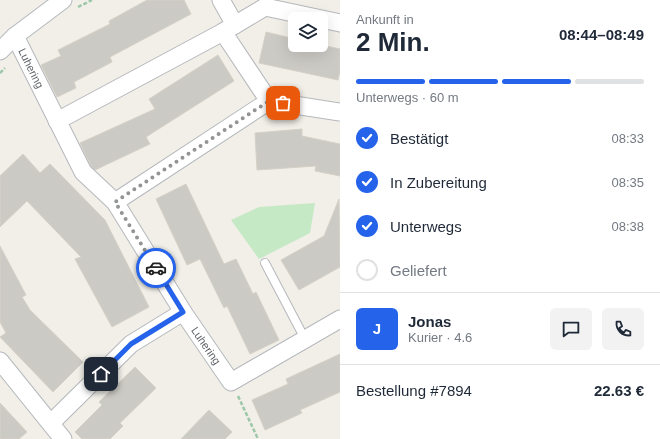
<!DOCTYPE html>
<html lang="de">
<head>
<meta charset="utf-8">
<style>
  :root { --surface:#fff; --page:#f2f2f3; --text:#1f2937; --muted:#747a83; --line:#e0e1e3; --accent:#2563eb }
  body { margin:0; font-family:Arial,sans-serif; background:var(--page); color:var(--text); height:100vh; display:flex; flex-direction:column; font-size:15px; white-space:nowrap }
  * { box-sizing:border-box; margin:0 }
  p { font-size:13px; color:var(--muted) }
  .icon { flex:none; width:22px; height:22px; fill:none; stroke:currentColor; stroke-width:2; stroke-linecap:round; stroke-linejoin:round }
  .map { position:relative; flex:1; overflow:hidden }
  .side { display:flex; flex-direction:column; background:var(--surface); width:320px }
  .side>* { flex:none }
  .tools { position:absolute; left:288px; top:12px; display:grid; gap:8px }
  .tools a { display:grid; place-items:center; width:40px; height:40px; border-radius:6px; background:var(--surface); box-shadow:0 4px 16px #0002; font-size:20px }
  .pin { position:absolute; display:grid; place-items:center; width:34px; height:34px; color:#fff; margin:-17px; border-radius:8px; box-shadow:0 2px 6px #0006 }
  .courier { position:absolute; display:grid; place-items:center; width:40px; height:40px; margin:-20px; border:3px solid #2563eb; border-radius:50%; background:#fff; color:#222; box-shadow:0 1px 5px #0007 }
  .headline em { font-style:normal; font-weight:800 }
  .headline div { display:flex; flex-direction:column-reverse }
  .headline { display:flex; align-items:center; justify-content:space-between; height:68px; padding:0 16px }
  h1 { font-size:26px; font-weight:800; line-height:30px }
  .bar { display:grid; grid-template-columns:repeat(4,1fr); gap:6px 4px; align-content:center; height:48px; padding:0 16px }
  .bar i { height:5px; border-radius:3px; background:var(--line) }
  .bar .on { background:var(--accent) }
  .bar p { grid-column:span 4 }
  .line { display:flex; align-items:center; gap:10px; padding:0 16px; border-top:1px solid var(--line) }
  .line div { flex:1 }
  .round { display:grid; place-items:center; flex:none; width:42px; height:42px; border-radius:6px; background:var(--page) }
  ol { padding:0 16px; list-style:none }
  li { display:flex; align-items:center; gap:12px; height:44px }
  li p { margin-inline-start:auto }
  li .icon { padding:4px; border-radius:50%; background:var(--accent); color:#fff; stroke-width:4 }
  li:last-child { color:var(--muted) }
  li i { width:22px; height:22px; border:2px solid var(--line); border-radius:50% }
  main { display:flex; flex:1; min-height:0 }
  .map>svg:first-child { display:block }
  .green { fill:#c5e8c5 }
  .building { fill:#cccac5; stroke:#d6d1c6 }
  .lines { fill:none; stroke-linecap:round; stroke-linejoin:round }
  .service-casing { stroke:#b5b8bc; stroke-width:10 }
  .minor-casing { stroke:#b5b8bc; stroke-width:19 }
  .path { stroke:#9cc7a9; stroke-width:2.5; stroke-dasharray:4 2; stroke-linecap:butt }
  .service { stroke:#fff; stroke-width:8 }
  .minor { stroke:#fff; stroke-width:17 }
  .done { stroke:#929495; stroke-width:4; stroke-dasharray:0 7.2 }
  .route { stroke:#2563eb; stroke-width:5 }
  .labels { text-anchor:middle; stroke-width:3; stroke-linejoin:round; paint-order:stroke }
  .street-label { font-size:11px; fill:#5f6368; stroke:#fff }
</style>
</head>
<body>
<main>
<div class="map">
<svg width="340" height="439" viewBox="0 0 340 439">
  <rect width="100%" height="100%" fill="#f1efe8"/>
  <path class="green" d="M315,203l-5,30 -51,26 -28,-39 28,-13z"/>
  <g class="building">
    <path d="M147,0h37l7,14 -81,43 2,5 -38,20 2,6 -19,9 -16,-32 20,-9 -3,-6 52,-26 -1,-3z"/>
    <path d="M266,32l29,7v6h27l18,4v22l-2,9 -79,-17z"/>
    <path d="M218,55l16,26 -88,56 4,7 -55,26 -4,-4 -11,-23 75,-34 -6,-10z"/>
    <path d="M302,129v7l38,8v32l-25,-5 1,-5 -59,4 -2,-37z"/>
    <path d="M23,154l17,19 10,-9 55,56 44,87 -37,20 -37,-68 6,-2 -54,-56 -27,26v-51z"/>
    <path d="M186,184l38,80 12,-5 17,35 3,-2 23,48 -29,14 -23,-48 -3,2 -24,-49 -13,6 -31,-66z"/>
    <path d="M339,199l1,68 -41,23 -18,-30 43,-24z"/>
    <path d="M0,246l26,49 -4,2 8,13 53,52 -30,30 -53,-55 6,-4 -6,-11z"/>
    <path d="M340,354v38l-40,18 2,3 -37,17 -13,-30 36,-16 -2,-5z"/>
    <path d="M135,367l21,21 -36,35 3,3 -13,13h-28l-7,-7 27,-27 -3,-3z"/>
    <path d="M0,403l27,29 -8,7h-19z"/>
    <path d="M209,410l23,22 -7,7h-44z"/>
  </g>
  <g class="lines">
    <defs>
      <path id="service" d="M265,263l40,76"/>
      <g id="minor">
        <path d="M221,0l14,25"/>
        <path id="s1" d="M15,36l68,136 32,30 68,110 48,70 109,-63"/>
        <path d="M0,51l15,-15 48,-36"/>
        <path d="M269,101l-46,-69 42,-25 75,16"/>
        <path d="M57,121l166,-89"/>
        <path d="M115,202l154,-101 71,11"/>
        <path d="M0,361l63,78"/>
        <path d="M51,423l80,-79 52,-32"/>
      </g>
    </defs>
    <use href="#service" class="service-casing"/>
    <use href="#minor" class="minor-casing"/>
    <g class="path">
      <path d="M78,7l14,-7"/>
      <path d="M0,73l5,-5"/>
      <path d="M238,396l20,43"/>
    </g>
    <use href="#service" class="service"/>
    <use href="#minor" class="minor"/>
  </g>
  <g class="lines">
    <path class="done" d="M156,268l-41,-66 154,-101 14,2"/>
    <path class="route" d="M101,374l30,-30 52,-32 -27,-44"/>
  </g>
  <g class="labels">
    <g class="street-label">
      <text dy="4" stroke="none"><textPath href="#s1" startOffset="36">Luhering</textPath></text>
      <text dy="4" stroke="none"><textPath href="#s1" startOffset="366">Luhering</textPath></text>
    </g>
  </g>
</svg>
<div class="tools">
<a><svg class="icon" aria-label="layers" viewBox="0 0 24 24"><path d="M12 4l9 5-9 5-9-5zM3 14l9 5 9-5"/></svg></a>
</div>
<div class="pin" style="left:283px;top:103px;background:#ea580c"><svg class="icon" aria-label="bag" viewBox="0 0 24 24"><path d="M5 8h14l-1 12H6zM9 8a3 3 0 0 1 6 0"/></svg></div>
<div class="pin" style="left:101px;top:374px;background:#1f2937"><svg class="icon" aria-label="home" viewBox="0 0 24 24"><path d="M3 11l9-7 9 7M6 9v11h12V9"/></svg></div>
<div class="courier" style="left:156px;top:268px"><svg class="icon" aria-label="car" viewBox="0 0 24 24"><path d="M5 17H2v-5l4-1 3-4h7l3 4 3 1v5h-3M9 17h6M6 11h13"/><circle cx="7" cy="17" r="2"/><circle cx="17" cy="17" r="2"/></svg></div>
</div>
<section class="side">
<div class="headline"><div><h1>2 Min.</h1><p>Ankunft in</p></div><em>08:44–08:49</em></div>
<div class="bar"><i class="on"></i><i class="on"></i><i class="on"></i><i></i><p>Unterwegs · 60 m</p></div>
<ol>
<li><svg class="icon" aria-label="check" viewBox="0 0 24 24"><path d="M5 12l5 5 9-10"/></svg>Bestätigt<p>08:33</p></li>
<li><svg class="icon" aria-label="check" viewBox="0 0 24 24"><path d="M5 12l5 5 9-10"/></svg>In Zubereitung<p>08:35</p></li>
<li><svg class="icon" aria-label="check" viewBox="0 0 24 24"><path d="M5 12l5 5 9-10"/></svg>Unterwegs<p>08:38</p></li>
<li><i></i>Geliefert</li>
</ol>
<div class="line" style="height:72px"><b class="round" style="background:var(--accent);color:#fff">J</b><div><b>Jonas</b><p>Kurier · 4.6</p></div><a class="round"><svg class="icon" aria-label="chat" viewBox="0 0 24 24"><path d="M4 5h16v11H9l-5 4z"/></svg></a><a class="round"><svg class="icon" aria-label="phone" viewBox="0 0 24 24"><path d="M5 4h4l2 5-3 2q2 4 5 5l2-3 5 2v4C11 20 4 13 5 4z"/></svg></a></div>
<div class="line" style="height:52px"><div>Bestellung #7894</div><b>22.63 €</b></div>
</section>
</main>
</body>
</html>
